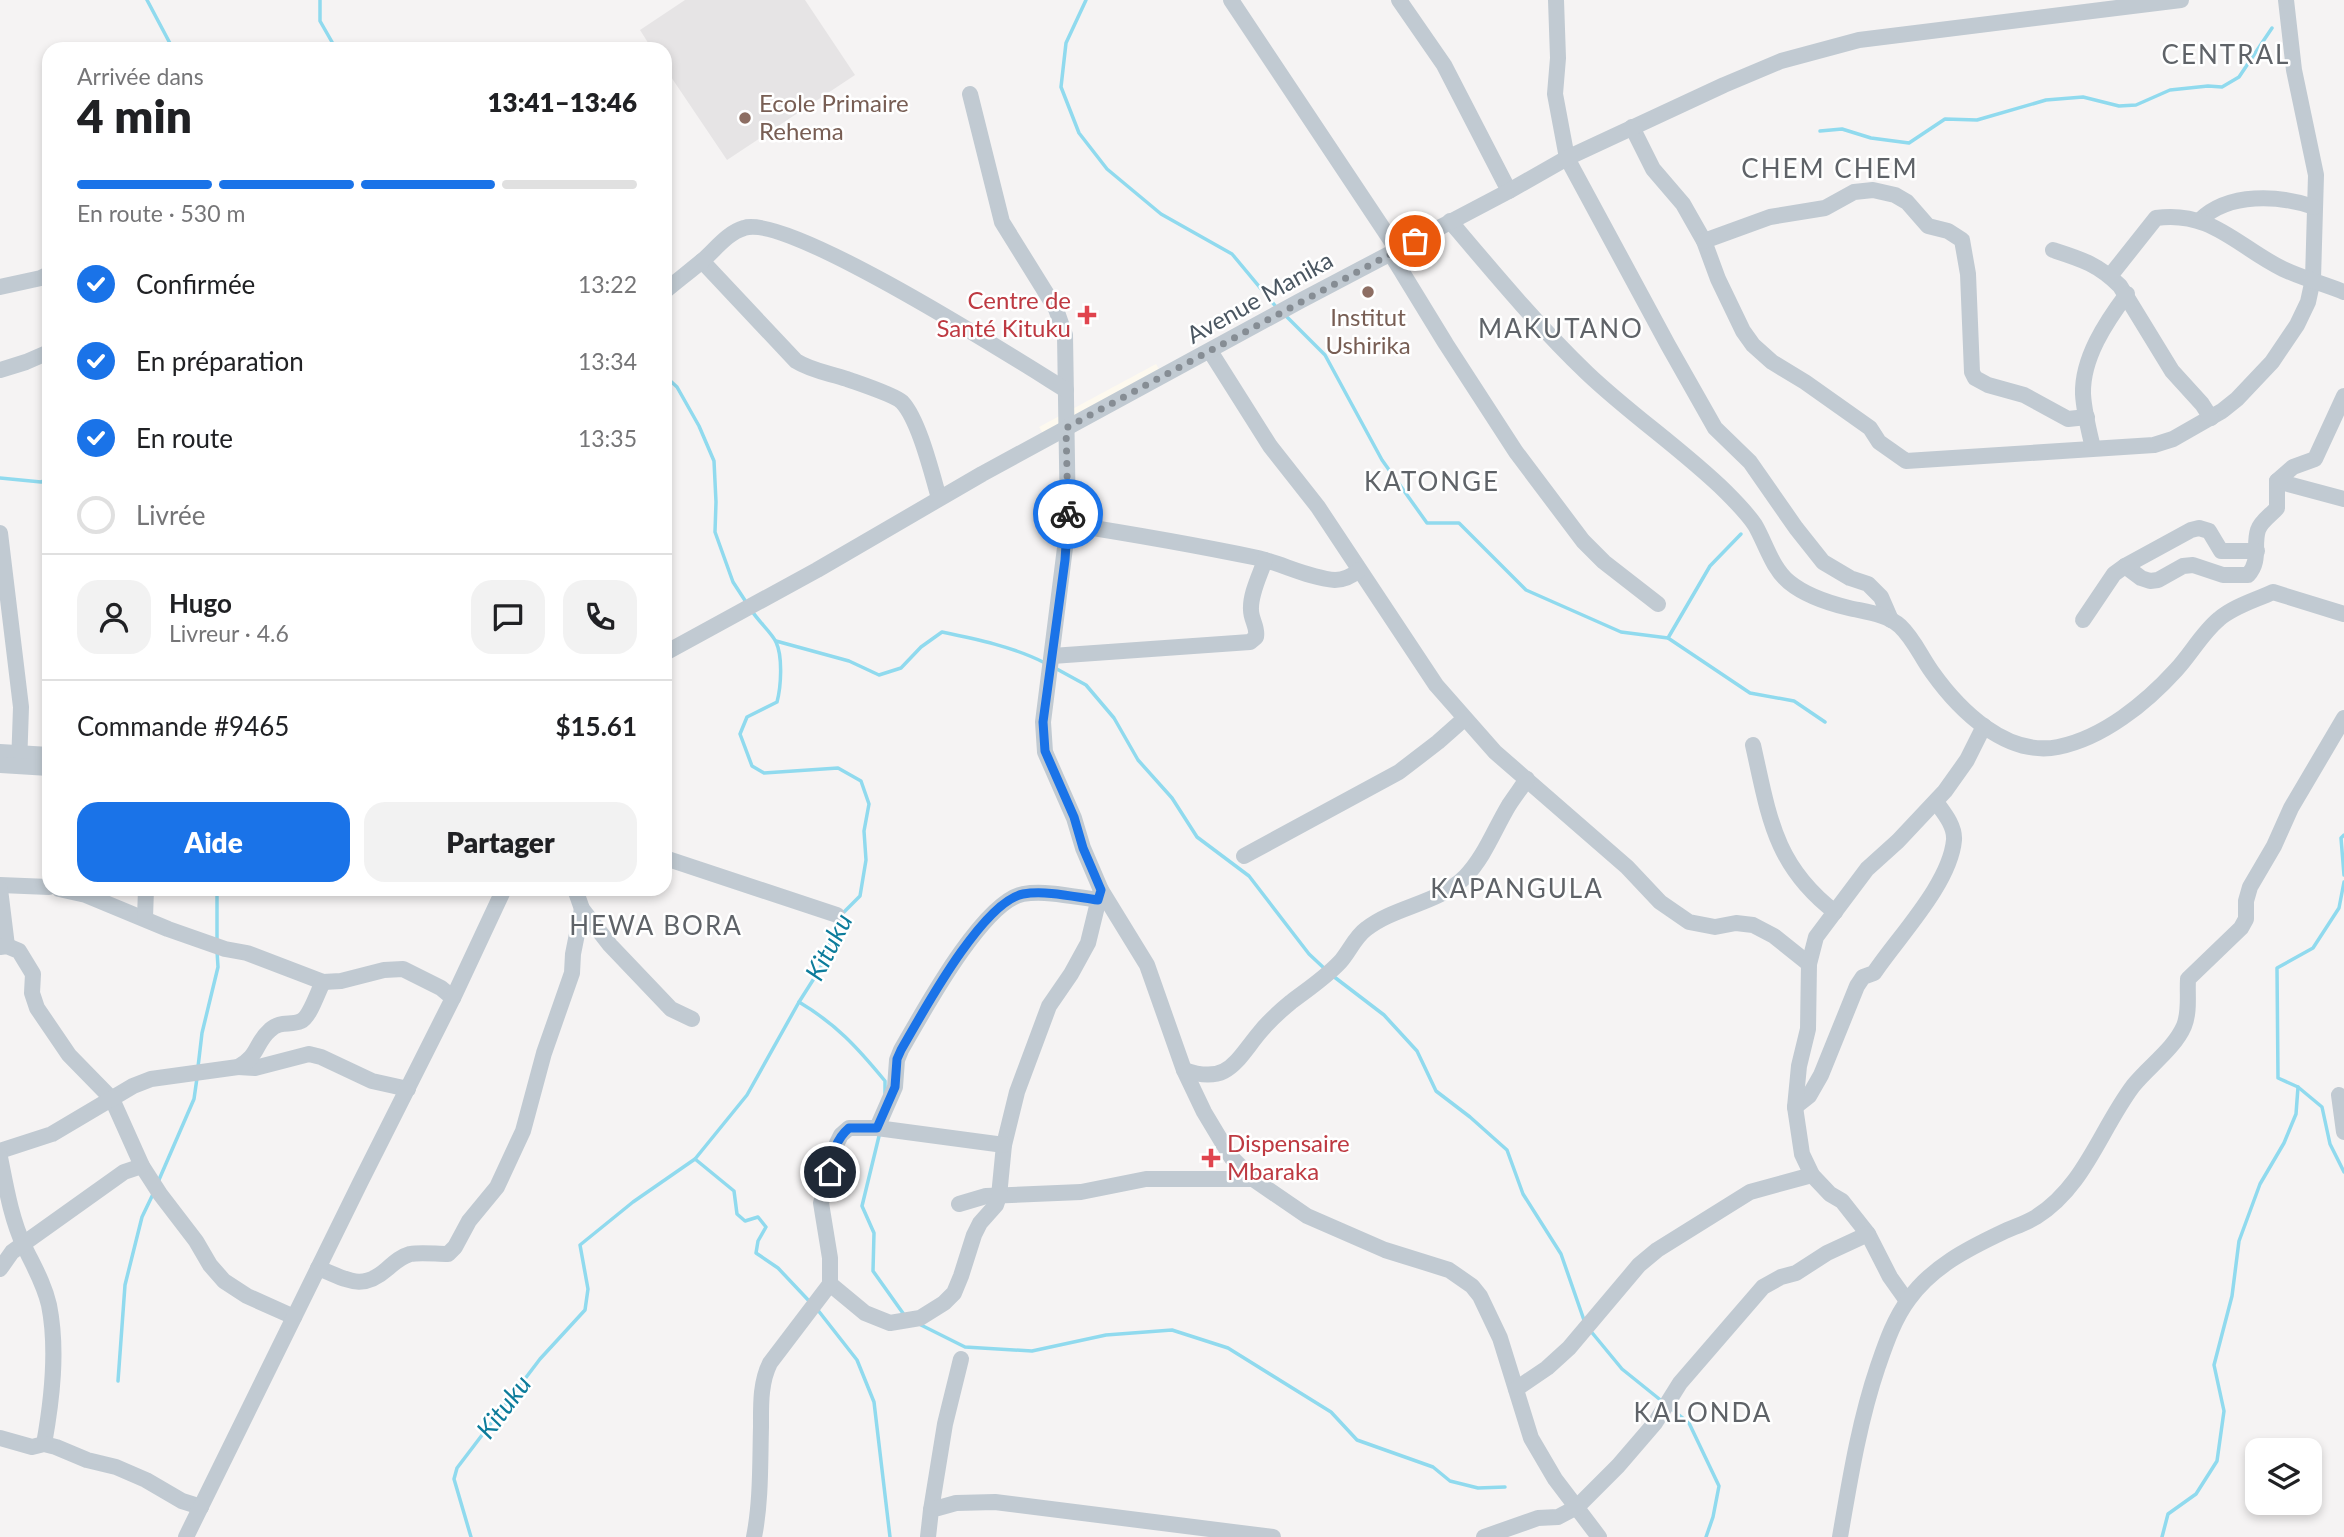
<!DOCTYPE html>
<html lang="fr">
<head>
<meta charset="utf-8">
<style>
  :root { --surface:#fff; --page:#f2f2f2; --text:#202124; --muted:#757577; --line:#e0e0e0; --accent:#1a73e8 }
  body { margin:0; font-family:Lato,sans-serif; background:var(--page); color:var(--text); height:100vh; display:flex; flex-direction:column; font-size:26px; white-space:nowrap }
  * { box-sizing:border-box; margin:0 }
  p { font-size:23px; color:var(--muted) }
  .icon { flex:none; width:38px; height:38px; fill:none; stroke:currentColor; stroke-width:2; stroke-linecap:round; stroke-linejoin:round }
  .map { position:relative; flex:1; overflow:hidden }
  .side { position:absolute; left:42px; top:42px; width:630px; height:854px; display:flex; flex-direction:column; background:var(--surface); border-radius:21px; box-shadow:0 4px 10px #0003 }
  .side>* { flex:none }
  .fabs { position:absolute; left:2245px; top:1438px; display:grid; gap:14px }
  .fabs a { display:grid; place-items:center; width:77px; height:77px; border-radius:14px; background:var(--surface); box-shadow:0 4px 10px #0003; font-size:35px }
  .pin { position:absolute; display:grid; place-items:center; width:60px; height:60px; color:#fff; margin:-30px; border:4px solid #fff; border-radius:50%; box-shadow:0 2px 7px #0007 }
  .courier { position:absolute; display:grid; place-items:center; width:70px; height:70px; margin:-35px; border:5px solid #1a73e8; border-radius:50%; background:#fff; color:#222; box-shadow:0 2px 9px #0007 }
  .headline em { font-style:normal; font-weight:800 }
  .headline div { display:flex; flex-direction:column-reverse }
  .headline { display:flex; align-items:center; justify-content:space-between; height:119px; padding:0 35px }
  h1 { font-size:46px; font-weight:800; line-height:52px }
  .bar { display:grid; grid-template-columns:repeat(4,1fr); gap:10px 7px; align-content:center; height:84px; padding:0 35px }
  .bar i { height:9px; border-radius:5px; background:var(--line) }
  .bar .current { background:var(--accent) }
  .bar p { grid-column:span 4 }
  .line { display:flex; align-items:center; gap:18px; padding:0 35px; border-top:2px solid var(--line) }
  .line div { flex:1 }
  .round { display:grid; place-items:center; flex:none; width:74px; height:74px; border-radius:21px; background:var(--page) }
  ol { padding:0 35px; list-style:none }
  li { display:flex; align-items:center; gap:21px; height:77px }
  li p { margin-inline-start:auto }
  li .icon { padding:7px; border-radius:50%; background:var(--accent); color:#fff; stroke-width:4 }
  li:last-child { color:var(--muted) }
  li i { width:38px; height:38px; border:4px solid var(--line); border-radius:50% }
  .action { display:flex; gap:14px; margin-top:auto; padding:14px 35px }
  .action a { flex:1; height:80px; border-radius:21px; background:var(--accent); color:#fff; font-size:28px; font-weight:800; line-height:80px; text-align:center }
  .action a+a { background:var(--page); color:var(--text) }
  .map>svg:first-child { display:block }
  .commercial { fill:#fdf9ef }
  .education { fill:#e6e4e5 }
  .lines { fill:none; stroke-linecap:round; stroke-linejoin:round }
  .stream { stroke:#90daee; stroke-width:3.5 }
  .minor { stroke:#c1cad2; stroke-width:16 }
  .done { stroke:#868d94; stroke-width:7; stroke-dasharray:0 12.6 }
  .route { stroke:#1a73e8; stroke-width:9 }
  .education-dot { fill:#8d6e63; stroke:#fff; stroke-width:2.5 }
  .health-dot { fill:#e0444e; stroke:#fff; stroke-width:2.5 }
  .labels { text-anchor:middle; stroke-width:5; stroke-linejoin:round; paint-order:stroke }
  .education-label { font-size:24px; fill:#785e54; stroke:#fff; text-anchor:start }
  .street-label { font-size:24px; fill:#4a5661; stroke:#fff }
  .health-label { font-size:24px; fill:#be3a42; stroke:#fff; text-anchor:end }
  .neighbourhood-label { font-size:26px; letter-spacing:2px; fill:#5f6368; stroke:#fff }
  .water-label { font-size:26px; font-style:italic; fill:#0c7c9b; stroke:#fff }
</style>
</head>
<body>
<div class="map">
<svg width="2344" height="1537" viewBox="0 0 2344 1537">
  <rect width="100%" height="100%" fill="#f5f3f3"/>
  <path class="commercial" d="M1156,364l6,10 -117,63 -6,-10z"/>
  <path class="education" d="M685,0h120l50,75 -128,85 -62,-92v-19h-13l-12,-19z"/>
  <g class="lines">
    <g class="stream">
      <path d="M147,0l26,49"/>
      <path d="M320,0v21l16,28"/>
      <path d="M1086,0l-20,43 -5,44 18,46 28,36 54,45 71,40 45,54"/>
      <path d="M1820,131l22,-2 29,9 38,5 36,-24 32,1 69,-20 37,-3 36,9 17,-1 34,-15 38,-4 14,1 17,-10 33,-49"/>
      <path d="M1285,315l40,40 57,105 45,63h32l67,67 95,42 47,6 82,55 44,8 31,21"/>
      <path d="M665,376l12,11 22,39 15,35 2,41 -1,30 18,50 13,20"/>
      <path d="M0,478l41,4 8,-3"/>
      <path d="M752,611c6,10 20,22 24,31 7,15 5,45 1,60l-30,15 -7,17 12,32 12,7 74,-5 23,13 8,23 -5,27 2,29 -6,36 -18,18"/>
      <path d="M1668,638l42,-72 31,-32"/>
      <path d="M776,641l73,20 30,14 22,-7 20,-21 21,-15c34,7 72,15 103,31"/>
      <path d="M1055,668l31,17 28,33 24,42 34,38 25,39 52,39 60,78 16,15"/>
      <path d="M2344,835l-3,3 3,37"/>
      <path d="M2344,882l-5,26 -26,40 -36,20 1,110 20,9 24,20 8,37 14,28"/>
      <path d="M217,939v-50"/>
      <path d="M1333,976l51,39 33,36 19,40 34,26 37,33 16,44 38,60 24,69"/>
      <path d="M799,1002c37,22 58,45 86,79v12"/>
      <path d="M198,1067l4,-34 16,-66 -1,-16"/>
      <path d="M880,1132l-18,74 12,27 -1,38 32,45"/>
      <path d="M695,1159l39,32 3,23 8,7 13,-4 8,10 -8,14 -2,12 22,15 33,35"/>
      <path d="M158,1182l36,-83 3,-21"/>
      <path d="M817,1309l40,51 17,42 16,135"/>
      <path d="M921,1325l44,22 67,4 74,-16 66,-5 56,18 103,64 26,28 76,27 17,14 28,7 27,-1"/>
      <path d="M1589,1329l33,40 41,33"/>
      <path d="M118,1381l7,-96 17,-68 12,-25"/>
      <path d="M1669,1407l20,16 30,63 -6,31 -7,20"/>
      <path d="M471,1537l-17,-58 3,-11 83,-109 45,-49 3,-21 -8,-44 53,-43 62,-43 52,-64 52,-93 21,-33 19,-48"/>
      <path d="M2162,1537l6,-23 28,-20 21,-33 7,-50 -10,-46 18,-69 7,-55 21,-57 24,-41 12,-29 2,-27"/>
    </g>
    <g class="minor">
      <path d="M1231,0l167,251"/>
      <path d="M1399,0l45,65 65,126"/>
      <path d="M1556,0l2,58 -3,36 12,64 101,187 47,83 35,34 46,66 27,34 27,16 18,6 13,13 10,23"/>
      <path d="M970,94l32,128 54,87 9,26 3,189 -25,198 2,30 29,66 9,30 18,42 46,75 37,105 20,42 27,45 22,22 54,37 78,34 64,20 23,16 8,10 20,42 31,100 24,41 44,58"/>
      <path d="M1632,127l21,42 30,35 21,37 14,38 25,52 10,14 19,17 33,20 65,46 9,14 27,19 248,-16 19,-6 49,-28 15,-12 35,-37 25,-37 11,-23 5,-23 3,-104 -22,-105 -8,-70"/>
      <path d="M2200,220c29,-28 79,-25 114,-13"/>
      <path d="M1450,221c44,52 88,105 137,152 44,42 95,76 139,119 10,10 21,21 29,33 11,19 17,43 34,57 17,14 39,21 60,26 17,4 38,6 51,18 14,13 21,31 32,46 27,38 74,85 126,75 45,-9 88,-44 118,-77 15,-16 26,-37 43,-51 15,-13 37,-19 54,-27l71,22"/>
      <path d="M1704,241l66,-24 55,-9 29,-16 19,-2 22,5 12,7 21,24 20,5 14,9 6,34 4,98 3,6 13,7 36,10 44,24 19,-2"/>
      <path d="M2053,250c28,9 45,14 67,36l52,85 30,33 9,14"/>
      <path d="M1391,254l55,90 70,108 67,89 21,21 54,42"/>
      <path d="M702,261l94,100c16,10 33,12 51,18 11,4 48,16 55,23 17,18 30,72 37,96"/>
      <path d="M2110,276l46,-58c55,-8 82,29 127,51 19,9 41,15 61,23"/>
      <path d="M0,287l41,-9 8,-4"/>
      <path d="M665,291c12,-10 25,-20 37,-30 13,-11 25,-28 42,-33 44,-15 275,133 322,162"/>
      <path d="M1210,351l60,95 48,61 118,178 59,67 132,115 33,35 29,20 26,5 21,-4 17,2 21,11 35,28"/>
      <path d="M0,370l26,-8 23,-10"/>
      <path d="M2093,448c-4,-17 -9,-36 -10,-54 -1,-36 23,-72 44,-100"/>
      <path d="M2277,481l67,18"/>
      <path d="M1068,524c64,10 127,21 190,34 25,6 51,20 77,22 9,0 17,-4 24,-10"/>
      <path d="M0,533l21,174 -2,59"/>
      <path d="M2125,566l16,12 9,3 8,-1 25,-14 10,-1 30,10h25c13,-14 5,-30 10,-45 3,-9 13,-15 19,-22v-27l16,-14 22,-8 29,-63"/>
      <path d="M2083,620l31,-46 11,-8 66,-36 8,-2 10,3 12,20h36"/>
      <path d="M665,653l152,-83 165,-96 318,-173 209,-110 58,-33 157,-73 57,-24 78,-21 322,-40"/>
      <path d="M1052,656l198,-14 6,-5c2,-10 -5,-17 -5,-27 -1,-16 9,-35 14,-50"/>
      <path d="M1753,745c16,71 21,120 82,167"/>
      <path d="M0,752l49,3"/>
      <path d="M0,765l49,3"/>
      <path d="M1244,856l155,-84 39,-30 26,-23"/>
      <path d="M665,858l172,57"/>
      <path d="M0,885l49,2"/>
      <path d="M0,889l7,57"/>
      <path d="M59,889l27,6 82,34 57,20 22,4 76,29 18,-1 43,-11 19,-1 38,19 12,10"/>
      <path d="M575,889l7,20 28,36 61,64 21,10"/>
      <path d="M145,918l1,-29"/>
      <path d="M0,947l7,-1 12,5 14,23 -1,19 5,15 32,47 43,44 30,67 18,28 36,47 14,24 14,16 23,15 47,21"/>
      <path d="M238,1067l17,1 54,-14 12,3 51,24 36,8"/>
      <path d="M1184,1070c44,15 51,-8 76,-38 9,-11 20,-21 31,-30 17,-13 34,-24 49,-40 9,-10 15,-25 26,-33 29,-23 72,-25 99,-52 20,-21 29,-47 44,-72 6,-9 12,-17 18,-26"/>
      <path d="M2339,1095l5,37"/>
      <path d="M1795,1107l14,-11 12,-21 36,-89 6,-9 11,-4c24,-36 76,-89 80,-133 1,-14 -10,-27 -18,-38"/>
      <path d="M877,1128l18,-41 2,-27 4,-10c21,-36 81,-148 122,-156 23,-4 52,3 75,6"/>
      <path d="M0,1151l52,-17 81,-48 18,-7 87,-12c21,-11 17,-24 32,-37 11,-10 20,-4 31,-9 9,-4 17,-30 22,-39"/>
      <path d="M0,1157c6,30 11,61 24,89 9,19 20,37 25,59 9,45 3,95 -5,139"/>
      <path d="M959,1204l27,-8 95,-4 65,-13h107"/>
      <path d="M318,1268c29,11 43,24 69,1 7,-6 13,-12 23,-15 11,-2 26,0 38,0l7,-7 14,-26 28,-34 26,-56 21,-78 28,-80 1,-19 9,-45"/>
      <path d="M0,1269l12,-17 11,-8 101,-72 18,-6"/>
      <path d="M830,1284l35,29 25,10 30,-5 24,-15 10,-10 7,-17 13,-41 6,-12 16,-18 3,-9 5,-51 13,-53 32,-86 22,-32 17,-31 13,-53"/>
      <path d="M1907,1301l-17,-24 -22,-43 -26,-33 -12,-7 -18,-19 -10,-21 -7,-47 4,-41 9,-37 1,-65 7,-27 51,-68 31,-28 47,-50 22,-31 17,-34"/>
      <path d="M1516,1389l31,-21 22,-20 70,-83 18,-15 93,-58 62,-17"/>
      <path d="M0,1438l32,9 12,-3 12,3 31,13 29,7 30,13 36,21 19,6"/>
      <path d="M931,1510l14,-86 16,-65"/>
      <path d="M186,1537l174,-354 93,-185 51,-109"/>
      <path d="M754,1537c7,-35 6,-73 7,-110 0,-21 -1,-44 9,-64l60,-79v-26l-9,-55 16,-60 4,-8 8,-7h28l127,17"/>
      <path d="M928,1537l3,-27 25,-7 39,-1 278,35"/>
      <path d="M1484,1537l54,-19 20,-1 19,-10 41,-41 37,-43 25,-40 83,-96 18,-10 15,-4 31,-20 41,-19"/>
      <path d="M1840,1537c10,-58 19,-115 38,-171 8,-23 16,-47 31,-67 23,-32 58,-50 94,-67 11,-5 23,-9 33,-15 49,-31 64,-87 97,-131 16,-20 41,-37 51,-60 6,-15 3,-31 4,-47l53,-51 5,-9v-18l4,-14 24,-41 17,-38 53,-90"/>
    </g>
  </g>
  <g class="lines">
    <path class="done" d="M1068,514l-2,-86 349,-187"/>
    <path class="route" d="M830,1172c3,-18 5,-32 19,-44h28l18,-41 2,-28 4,-9c21,-36 81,-148 122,-156 23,-4 52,3 75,6l3,-10 -18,-42 -9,-31 -29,-66 -2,-29 22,-162 3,-46"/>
  </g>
  <g class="education-dot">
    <circle cx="745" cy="118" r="7"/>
    <circle cx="1368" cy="292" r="7"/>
  </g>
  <g class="health-dot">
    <path d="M1083.5 304.5h7v7h7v7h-7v7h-7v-7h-7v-7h7z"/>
    <path d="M1207.5 1147.5h7v7h7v7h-7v7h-7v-7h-7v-7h7z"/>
  </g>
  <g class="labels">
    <g class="education-label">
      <text x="759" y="112">Ecole Primaire<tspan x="759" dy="28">Rehema</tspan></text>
      <text x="1368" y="326" text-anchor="middle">Institut<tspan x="1368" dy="28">Ushirika</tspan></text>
    </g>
    <g class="street-label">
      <text transform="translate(1260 298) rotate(-29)" y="8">Avenue Manika</text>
    </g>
    <g class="health-label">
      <text x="1071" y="309">Centre de<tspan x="1071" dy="28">Santé Kituku</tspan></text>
      <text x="1227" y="1152" text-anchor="start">Dispensaire<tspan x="1227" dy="28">Mbaraka</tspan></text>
    </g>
    <g class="neighbourhood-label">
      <text x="2226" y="64">CENTRAL</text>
      <text x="1830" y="178">CHEM CHEM</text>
      <text x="1561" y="338">MAKUTANO</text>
      <text x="1432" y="491">KATONGE</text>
      <text x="1517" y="898">KAPANGULA</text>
      <text x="656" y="935">HEWA BORA</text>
      <text x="1703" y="1422">KALONDA</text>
    </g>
    <g class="water-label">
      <text transform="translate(829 947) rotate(-63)" y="9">Kituku</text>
      <text transform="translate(504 1407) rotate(-53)" y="9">Kituku</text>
    </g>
  </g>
</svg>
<div class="fabs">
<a><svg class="icon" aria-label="layers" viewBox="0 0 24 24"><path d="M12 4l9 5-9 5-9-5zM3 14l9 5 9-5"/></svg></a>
</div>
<div class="pin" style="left:1415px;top:241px;background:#ea580c"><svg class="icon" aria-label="bag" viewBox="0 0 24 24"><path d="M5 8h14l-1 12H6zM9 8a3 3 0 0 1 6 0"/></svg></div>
<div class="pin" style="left:830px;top:1172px;background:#1f2937"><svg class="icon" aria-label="home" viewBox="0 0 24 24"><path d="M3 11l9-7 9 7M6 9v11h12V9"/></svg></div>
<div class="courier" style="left:1068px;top:514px"><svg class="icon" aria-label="bike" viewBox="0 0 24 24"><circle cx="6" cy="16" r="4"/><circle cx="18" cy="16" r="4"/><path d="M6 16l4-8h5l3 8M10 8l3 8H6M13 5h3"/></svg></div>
<section class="side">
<div class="headline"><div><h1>4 min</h1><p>Arrivée dans</p></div><em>13:41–13:46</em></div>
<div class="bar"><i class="current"></i><i class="current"></i><i class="current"></i><i></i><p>En route · 530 m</p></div>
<ol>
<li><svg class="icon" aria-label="check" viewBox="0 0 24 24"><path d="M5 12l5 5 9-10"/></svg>Confirmée<p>13:22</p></li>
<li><svg class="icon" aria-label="check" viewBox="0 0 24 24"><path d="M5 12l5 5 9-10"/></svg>En préparation<p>13:34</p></li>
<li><svg class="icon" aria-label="check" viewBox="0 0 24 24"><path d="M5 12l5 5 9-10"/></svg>En route<p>13:35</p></li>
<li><i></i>Livrée</li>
</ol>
<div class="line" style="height:126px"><a class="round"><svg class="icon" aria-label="person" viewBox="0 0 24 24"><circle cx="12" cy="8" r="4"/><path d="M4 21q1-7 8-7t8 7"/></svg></a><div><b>Hugo</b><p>Livreur · 4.6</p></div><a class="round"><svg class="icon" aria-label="chat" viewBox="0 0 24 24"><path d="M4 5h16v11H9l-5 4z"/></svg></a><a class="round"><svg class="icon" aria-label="phone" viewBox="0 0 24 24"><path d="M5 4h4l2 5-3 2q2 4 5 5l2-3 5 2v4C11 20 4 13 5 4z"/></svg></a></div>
<div class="line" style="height:91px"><div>Commande #9465</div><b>$15.61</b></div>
<div class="action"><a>Aide</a><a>Partager</a></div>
</section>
</div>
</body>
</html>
